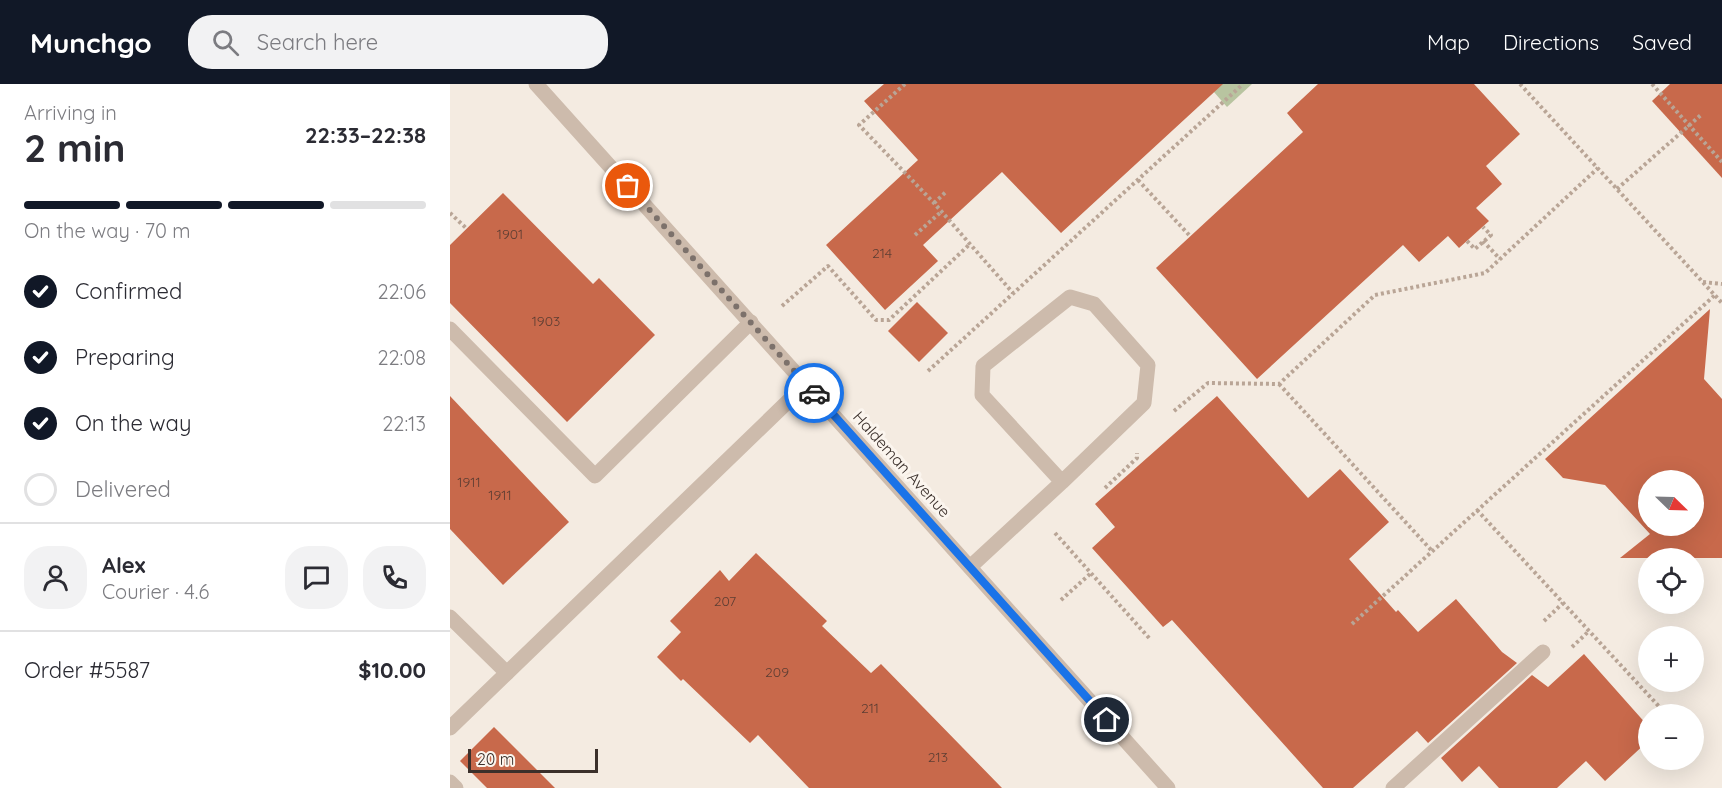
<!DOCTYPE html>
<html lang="en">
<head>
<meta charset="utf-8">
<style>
  :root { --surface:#fff; --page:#f2f2f3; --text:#2b2b33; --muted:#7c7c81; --line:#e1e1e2; --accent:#111827 }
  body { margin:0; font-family:Quicksand,sans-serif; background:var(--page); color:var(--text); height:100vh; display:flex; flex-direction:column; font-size:22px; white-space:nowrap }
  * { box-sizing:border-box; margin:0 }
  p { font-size:20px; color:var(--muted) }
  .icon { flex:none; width:33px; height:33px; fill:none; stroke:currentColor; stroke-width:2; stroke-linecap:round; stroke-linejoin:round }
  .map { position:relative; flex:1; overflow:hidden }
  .sheet { display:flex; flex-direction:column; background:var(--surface); width:450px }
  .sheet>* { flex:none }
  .needle { width:39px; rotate:113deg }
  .controls { position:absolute; left:1188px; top:386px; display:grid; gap:12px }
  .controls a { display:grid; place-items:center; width:66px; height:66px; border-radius:50%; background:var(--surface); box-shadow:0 6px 24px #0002; font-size:30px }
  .scale { position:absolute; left:18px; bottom:15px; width:130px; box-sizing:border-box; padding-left:6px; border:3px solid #3b302b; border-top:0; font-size:16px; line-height:21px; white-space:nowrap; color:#3b302b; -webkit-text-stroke:4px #fbf5ee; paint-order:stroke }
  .pin { position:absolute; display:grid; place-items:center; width:51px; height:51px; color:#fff; margin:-26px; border:3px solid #fff; border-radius:50%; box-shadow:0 2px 6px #0007 }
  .courier { position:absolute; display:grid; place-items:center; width:60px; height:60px; margin:-30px; border:4px solid #1a73e8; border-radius:50%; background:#fff; color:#222; box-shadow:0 2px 8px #0007 }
  .head em { font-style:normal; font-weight:700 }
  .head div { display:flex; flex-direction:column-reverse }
  .head { display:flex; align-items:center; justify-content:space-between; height:102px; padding:0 24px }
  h1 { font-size:39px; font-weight:700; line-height:45px }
  .bar { display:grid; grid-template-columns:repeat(4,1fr); gap:9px 6px; align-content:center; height:72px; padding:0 24px }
  .bar i { height:8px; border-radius:4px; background:var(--line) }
  .bar .on { background:var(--accent) }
  .bar p { grid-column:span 4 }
  .line { display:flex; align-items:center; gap:15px; padding:0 24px; border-top:2px solid var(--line) }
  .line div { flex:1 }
  .round { display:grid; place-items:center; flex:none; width:63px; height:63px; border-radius:24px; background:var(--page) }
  ol { padding:0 24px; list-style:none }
  li { display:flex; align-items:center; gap:18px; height:66px }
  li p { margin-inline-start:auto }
  li .icon { padding:6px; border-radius:50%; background:var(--accent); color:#fff; stroke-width:4 }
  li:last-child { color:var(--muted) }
  li i { width:33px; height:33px; border:3px solid var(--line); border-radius:50% }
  header { display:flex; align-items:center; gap:36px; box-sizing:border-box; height:84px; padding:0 30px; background:var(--accent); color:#fff }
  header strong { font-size:28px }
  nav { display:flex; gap:33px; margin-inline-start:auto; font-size:21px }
  .search { width:420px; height:54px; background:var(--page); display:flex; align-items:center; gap:15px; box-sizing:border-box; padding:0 21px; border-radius:24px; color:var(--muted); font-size:22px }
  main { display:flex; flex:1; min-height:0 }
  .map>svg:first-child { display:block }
  .green { fill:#b8c4a0 }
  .building { fill:#c8694b; fill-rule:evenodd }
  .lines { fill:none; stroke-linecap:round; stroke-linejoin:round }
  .path { stroke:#b9a596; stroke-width:4; stroke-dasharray:3 3; stroke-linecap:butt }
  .lane { stroke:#cdbbac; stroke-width:15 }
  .street { stroke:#cdbbac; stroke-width:15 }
  .done { stroke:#7c716b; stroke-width:6; stroke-dasharray:0 10.8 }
  .route { stroke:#1a73e8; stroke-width:8 }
  .labels { text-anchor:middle; stroke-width:6; stroke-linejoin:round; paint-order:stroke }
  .number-label { font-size:14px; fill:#5e3e33 }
  .street-label { font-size:16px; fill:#3b302b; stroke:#fbf5ee }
</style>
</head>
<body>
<header>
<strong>Munchgo</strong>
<div class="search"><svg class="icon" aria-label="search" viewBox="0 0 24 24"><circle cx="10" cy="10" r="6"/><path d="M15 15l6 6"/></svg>Search here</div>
<nav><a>Map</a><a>Directions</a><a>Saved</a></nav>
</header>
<main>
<section class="sheet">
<div class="head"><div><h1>2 min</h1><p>Arriving in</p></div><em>22:33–22:38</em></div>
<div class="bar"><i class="on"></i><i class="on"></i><i class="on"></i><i></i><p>On the way · 70 m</p></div>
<ol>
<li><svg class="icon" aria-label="check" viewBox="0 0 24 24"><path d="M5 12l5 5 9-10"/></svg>Confirmed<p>22:06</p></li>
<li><svg class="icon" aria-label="check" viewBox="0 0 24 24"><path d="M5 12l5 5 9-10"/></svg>Preparing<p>22:08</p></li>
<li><svg class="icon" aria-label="check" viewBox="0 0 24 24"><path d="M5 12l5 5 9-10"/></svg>On the way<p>22:13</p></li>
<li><i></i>Delivered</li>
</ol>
<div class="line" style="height:108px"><a class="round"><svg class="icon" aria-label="person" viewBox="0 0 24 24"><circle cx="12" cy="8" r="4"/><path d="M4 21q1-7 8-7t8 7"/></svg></a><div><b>Alex</b><p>Courier · 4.6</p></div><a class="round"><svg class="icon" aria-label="chat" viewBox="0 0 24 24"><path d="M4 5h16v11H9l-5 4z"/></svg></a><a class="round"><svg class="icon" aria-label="phone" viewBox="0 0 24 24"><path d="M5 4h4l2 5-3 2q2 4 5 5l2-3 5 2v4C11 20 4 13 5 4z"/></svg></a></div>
<div class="line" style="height:78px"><div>Order #5587</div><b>$10.00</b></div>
</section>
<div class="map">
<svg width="1272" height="704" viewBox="0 0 1272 704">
  <rect width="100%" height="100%" fill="#f4ebe1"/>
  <path class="green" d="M757,0h45l-25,23z"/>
  <g class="building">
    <path d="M434,0h339l-162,149 -59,-61 -79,73 15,16 -53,49 -59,-65 92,-85 -54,-59z"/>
    <path d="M868,0h156l46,50 -34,32 16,18 -26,24 13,13 -30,27 -11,-12 -29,26 -16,-17 -146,134 -101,-111 147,-136 -16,-19z"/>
    <path d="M1220,0h52v94l-70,-77z"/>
    <path d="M53,109l90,91 6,-6 56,57 -88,87 -117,-119v-58z"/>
    <path d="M467,218l31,31 -29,29 -31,-31z"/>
    <path d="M1260,225l-6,70 18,20v159h-102l30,-24 -45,-49 -42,-7 -18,-19zM1198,396h46v45h-46z"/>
    <path d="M0,312l119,126 -66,63 -53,-56z"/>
    <path d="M767,312l91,102 32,-29 49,53 -40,37 47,53 2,-2 20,22 38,-33 46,53 15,11 -89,80 -11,-12 -64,57h-30l-151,-168 -9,7 -71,-79 23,-21 -20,-23z"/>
    <path d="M306,469l71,68 -5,5 49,47 10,-9 121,124h-193l-51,-53 -8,8 -67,-64 -2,2 -24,-24 24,-25 -11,-11 50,-51 9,11z"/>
    <path d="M1134,570l64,72v15l-43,40 -19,-20 -29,27h-58l-20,-22 -17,16 -21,-24 91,-83 16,12z"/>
    <path d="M44,643l61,61h-68l-27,-27z"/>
  </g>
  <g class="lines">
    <g class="path">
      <path d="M455,0l-46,41 75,78 79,90"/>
      <path d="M1070,0l202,219"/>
      <path d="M1202,0l70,78"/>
      <path d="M688,96l52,56"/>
      <path d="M1167,105l84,-74"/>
      <path d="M484,119l13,-12"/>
      <path d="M0,129l16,15"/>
      <path d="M465,151l26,-23"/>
      <path d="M1017,157l8,8 16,-14 -8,-8"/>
      <path d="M1033,157l17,18"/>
      <path d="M1253,198l19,2"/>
      <path d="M332,222l46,-40 48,54h13l81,-76"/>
      <path d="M478,287l315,-287"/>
      <path d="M829,300l153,167"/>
      <path d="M724,327l34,-28 71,1 96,-89 110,-22 113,-105"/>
      <path d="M655,404l32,-30v-5"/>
      <path d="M1027,426l189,204"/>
      <path d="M605,449l95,106"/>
      <path d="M611,516l29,-26"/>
      <path d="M1094,537l19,-18"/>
      <path d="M902,540l363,-329"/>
      <path d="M1122,563l17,-16"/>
    </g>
    <g class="lane">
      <path d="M0,245l145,147 156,-154"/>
      <path d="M520,483l92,-85 -80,-87 1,-29 87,-69 24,7 54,61 -4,38 -82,79"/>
      <path d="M0,533l57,56"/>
      <path d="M943,704l150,-136"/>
    </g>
    <g class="street">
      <path d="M86,0l632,704"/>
      <path d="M0,644l356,-344"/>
      <path d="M0,698l6,6"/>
    </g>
  </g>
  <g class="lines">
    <path class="done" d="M178,102l186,207"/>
    <path class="route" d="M364,309l293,327"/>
  </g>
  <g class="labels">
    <g class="number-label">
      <text x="60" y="155">1901</text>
      <text x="432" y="174">214</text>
      <text x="96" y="242">1903</text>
      <text x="19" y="403">1911</text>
      <text x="50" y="416">1911</text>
      <text x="275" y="522">207</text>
      <text x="327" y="593">209</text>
      <text x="420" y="629">211</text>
      <text x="488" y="678">213</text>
    </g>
    <g class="street-label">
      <text transform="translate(452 380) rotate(48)" y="6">Haldeman Avenue</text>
    </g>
  </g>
</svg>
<div class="controls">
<a><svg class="needle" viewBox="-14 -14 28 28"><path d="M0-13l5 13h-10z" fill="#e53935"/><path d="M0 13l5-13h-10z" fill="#7c7c81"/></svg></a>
<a><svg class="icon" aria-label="locate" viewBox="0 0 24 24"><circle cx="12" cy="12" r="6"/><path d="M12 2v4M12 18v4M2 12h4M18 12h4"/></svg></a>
<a>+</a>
<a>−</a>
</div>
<div class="scale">20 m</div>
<div class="pin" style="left:178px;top:102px;background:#ea580c"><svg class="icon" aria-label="bag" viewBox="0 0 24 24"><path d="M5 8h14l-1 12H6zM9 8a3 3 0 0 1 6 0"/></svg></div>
<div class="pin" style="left:657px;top:636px;background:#1f2937"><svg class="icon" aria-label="home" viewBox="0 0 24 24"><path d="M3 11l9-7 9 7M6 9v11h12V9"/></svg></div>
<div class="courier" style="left:364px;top:309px"><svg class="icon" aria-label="car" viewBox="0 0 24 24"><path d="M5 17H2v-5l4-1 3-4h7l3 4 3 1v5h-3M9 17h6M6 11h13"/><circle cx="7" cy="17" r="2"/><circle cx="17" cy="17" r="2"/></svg></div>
</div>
</main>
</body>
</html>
